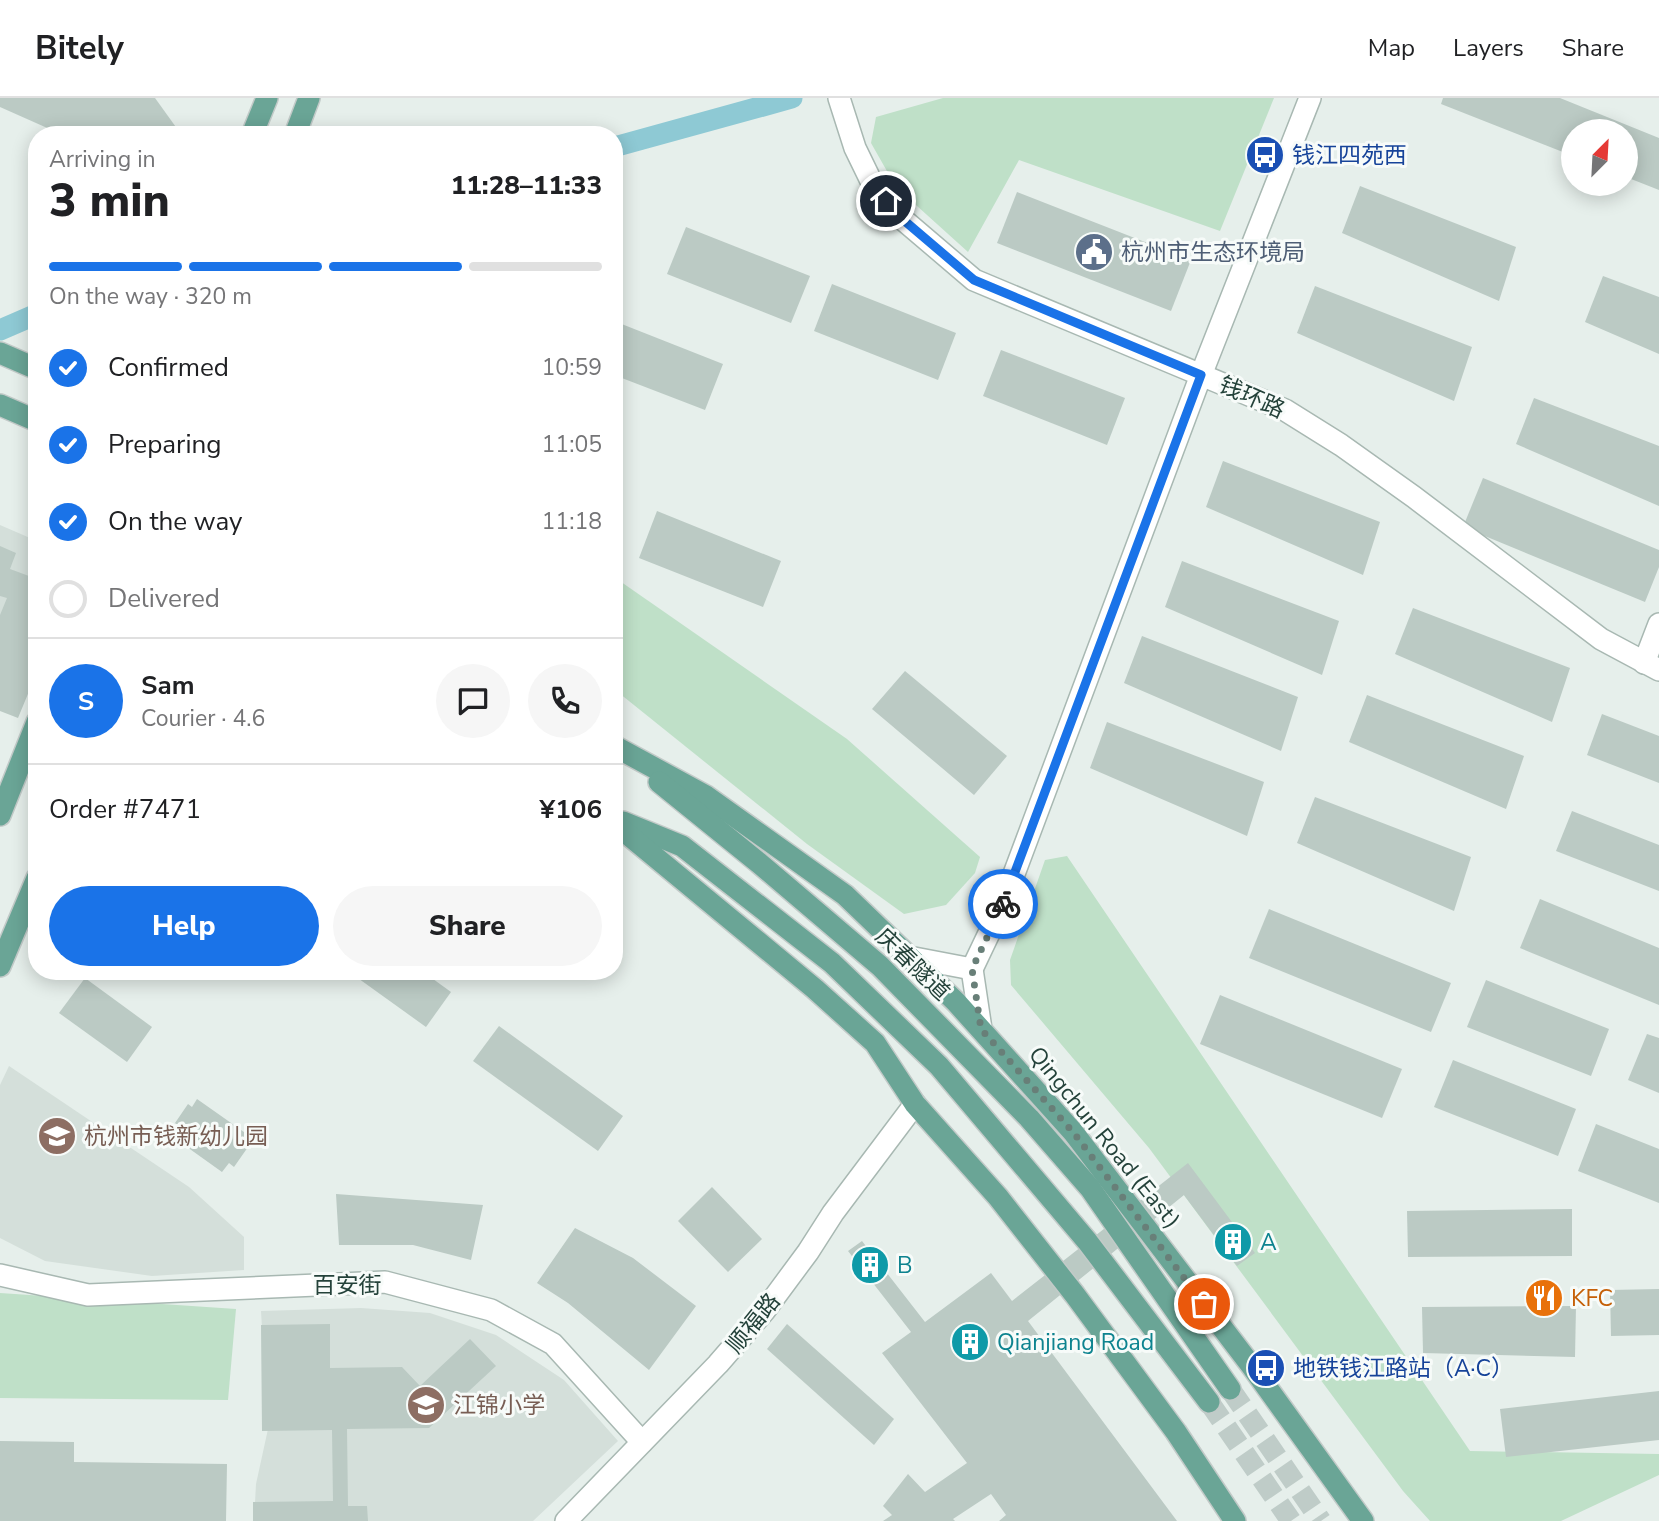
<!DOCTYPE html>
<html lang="en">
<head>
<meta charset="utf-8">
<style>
  :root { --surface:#fff; --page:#f6f6f6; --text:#202124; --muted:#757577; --line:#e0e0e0; --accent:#1a73e8 }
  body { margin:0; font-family:"Nunito Sans","Noto Sans SC",sans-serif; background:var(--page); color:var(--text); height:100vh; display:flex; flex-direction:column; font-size:26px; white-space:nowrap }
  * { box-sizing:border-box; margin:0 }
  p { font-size:23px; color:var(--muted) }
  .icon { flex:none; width:38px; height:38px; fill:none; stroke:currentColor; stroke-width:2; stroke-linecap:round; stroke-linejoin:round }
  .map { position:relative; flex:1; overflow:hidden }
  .panel { position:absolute; left:28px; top:28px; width:595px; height:854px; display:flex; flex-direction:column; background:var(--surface); border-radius:28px; box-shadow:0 4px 18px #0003 }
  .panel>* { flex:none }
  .needle { width:46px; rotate:24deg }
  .tools { position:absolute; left:1561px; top:21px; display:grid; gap:14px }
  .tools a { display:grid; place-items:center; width:77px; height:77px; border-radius:50%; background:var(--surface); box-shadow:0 4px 18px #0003; font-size:35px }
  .pin { position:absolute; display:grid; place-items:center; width:60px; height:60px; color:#fff; margin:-30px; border:4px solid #fff; border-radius:50%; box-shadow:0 2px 7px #0007 }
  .courier { position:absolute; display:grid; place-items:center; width:70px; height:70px; margin:-35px; border:5px solid #1a73e8; border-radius:50%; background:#fff; color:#222; box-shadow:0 2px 9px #0007 }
  .summary em { font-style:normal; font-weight:800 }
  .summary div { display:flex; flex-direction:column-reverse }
  .summary { display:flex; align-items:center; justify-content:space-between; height:119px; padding:0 21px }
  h1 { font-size:46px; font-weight:800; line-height:52px }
  .bar { display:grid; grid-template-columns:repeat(4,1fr); gap:10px 7px; align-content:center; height:84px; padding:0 21px }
  .bar i { height:9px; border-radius:5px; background:var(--line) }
  .bar .on { background:var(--accent) }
  .bar p { grid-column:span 4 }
  .line { display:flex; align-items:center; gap:18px; padding:0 21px; border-top:2px solid var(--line) }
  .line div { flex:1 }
  .round { display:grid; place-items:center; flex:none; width:74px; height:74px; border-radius:37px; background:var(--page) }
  ol { padding:0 21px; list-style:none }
  li { display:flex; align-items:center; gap:21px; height:77px }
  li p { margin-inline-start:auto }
  li .icon { padding:7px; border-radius:50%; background:var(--accent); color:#fff; stroke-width:4 }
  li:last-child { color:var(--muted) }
  li i { width:38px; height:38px; border:4px solid var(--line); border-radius:50% }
  .action { display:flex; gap:14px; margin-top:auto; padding:14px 21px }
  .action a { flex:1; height:80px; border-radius:42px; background:var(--accent); color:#fff; font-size:28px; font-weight:800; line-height:80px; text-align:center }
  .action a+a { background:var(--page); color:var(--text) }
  header { display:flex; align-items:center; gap:42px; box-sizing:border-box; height:98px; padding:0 35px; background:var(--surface); border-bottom:2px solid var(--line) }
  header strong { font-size:33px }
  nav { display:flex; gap:38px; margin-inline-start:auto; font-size:24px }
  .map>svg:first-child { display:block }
  .built { fill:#d4dfda }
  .green { fill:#bfe0c8 }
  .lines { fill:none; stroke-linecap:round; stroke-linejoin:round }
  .canal { stroke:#8ec9d4; stroke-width:21 }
  .building { fill:#bbcac4 }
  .major-tunnel { stroke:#bfccc8; stroke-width:21; stroke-dasharray:21 10; stroke-linecap:butt }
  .minor-casing { stroke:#a8b8b2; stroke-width:24 }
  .major-casing { stroke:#c2cac8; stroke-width:24 }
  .minor { stroke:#fff; stroke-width:21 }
  .major { stroke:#6aa596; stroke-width:21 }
  .done { stroke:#687f78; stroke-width:7; stroke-dasharray:0 12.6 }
  .route { stroke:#1a73e8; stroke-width:9 }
  .labels { text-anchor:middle; stroke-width:6; stroke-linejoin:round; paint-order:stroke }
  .transit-label { font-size:23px; fill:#164399; stroke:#f7fbf9; text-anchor:start }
  .service-label { font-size:23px; fill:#4e5e75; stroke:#f7fbf9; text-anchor:start }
  .street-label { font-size:23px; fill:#24423a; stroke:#f7fbf9 }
  .education-label { font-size:23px; fill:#785e54; stroke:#f7fbf9; text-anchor:start }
  .culture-label { font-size:23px; fill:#0d838f; stroke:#f7fbf9; text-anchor:start }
  .food-label { font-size:23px; fill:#c56008; stroke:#f7fbf9; text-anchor:start }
</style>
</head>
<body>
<header>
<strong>Bitely</strong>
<nav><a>Map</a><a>Layers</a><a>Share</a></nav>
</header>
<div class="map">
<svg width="1659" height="1423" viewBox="0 0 1659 1423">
  <rect width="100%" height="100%" fill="#e6efeb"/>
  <g class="built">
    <path d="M0,427l37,16v25l-37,91z"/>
    <path d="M9,968l180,121 55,50v33l-92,6 -107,-15 -45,-23v-153z"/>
    <path d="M361,1210l69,5 66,22 68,45 54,61 -85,80h-279l2,-37 12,-55 -7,-118z"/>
  </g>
  <g class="green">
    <path d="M943,0h331l-54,133 -201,-71 -51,92 -72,-65 -25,-44 5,-26z"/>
    <path d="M614,479l233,162 133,118 -5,16 -29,32 -42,9 -97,-70 -193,-155z"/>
    <path d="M1067,758l403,595 189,3v21l-98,46h-131l-27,-30 -254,-343 -138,-163 -1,-25 35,-100z"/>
    <path d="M0,1195l236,16 -8,91 -228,-2z"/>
  </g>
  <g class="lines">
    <g class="canal">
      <path d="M614,49l178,-49"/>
      <path d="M0,232l37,-16"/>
    </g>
  </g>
  <g class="building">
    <path d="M0,0h155l23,32 -7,5h-108l-63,-28z"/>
    <path d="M1443,0h117l99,40v52l-33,-13v-46h-53v25l-132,-52z"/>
    <path d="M1360,88l156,61 -17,54 -157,-68z"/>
    <path d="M1017,94l174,68 -20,51 -174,-68z"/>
    <path d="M686,129l124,49 -19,47 -124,-49z"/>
    <path d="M1603,178l56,21v57l-74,-32z"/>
    <path d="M832,186l124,49 -18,47 -124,-49z"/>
    <path d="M1315,188l157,61 -18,54 -157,-68z"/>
    <path d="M614,223l109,43 -18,46 -91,-35z"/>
    <path d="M1001,252l124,48 -18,47 -124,-49z"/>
    <path d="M1534,300l125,48v60l-143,-62z"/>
    <path d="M1223,363l157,61 -17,53 -157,-68z"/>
    <path d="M1483,380l176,72v17l-14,35 -182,-75z"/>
    <path d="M657,413l124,50 -18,46 -124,-49z"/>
    <path d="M0,448l16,7 -6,16 27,10v93l-19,46 -18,-7v-96l7,-17 -7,-2z"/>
    <path d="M1182,463l157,60 -17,54 -157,-68z"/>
    <path d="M1413,510l157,60 -18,54 -157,-68z"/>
    <path d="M1142,538l156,61 -17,54 -157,-68z"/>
    <path d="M905,573l102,85 -33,39 -102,-86z"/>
    <path d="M1367,597l157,61 -18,53 -157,-67z"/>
    <path d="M1602,616l57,22v47l-72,-28z"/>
    <path d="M1107,624l157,60 -17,54 -157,-68z"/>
    <path d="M1315,699l156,60 -17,54 -157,-68z"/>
    <path d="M1572,713l87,34v46l-103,-40z"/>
    <path d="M1540,801l119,49v57l-139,-57z"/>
    <path d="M1269,811l182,74 -20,49 -182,-74z"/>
    <path d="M348,873h74l29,21 -25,35z"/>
    <path d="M85,880l67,49 -25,35 -68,-49z"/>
    <path d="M1486,882l123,49 -18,47 -124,-49z"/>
    <path d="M1220,897l182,74 -20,49 -182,-74z"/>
    <path d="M499,928l124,90 -25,35 -125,-90z"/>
    <path d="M1647,936l12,4v55l-31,-13z"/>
    <path d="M1453,962l123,49 -18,47 -124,-49z"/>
    <path d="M197,1001l54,38 -5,7 2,3 -14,20 -5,-4 -7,9 -49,-35 7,-10 -5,-4 13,-19 4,3z"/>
    <path d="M1596,1026l63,25v54l-81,-32z"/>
    <path d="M1188,1065l67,90 -18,13 -53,-71 -156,126 149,200h-178l7,-6 -15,-21 -38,25 2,2h-72l9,-6 -9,-9 25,-32 17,18 42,-29 -85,-110 29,-21 -63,-81 14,-10 63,81 66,-49 21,28z"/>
    <path d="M712,1089l50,52 -34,33 -50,-51z"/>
    <path d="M336,1096l147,11 -12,55 -58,-15h-74z"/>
    <path d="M1572,1111v47l-164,1 -1,-46z"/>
    <path d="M575,1130l58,30 63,48 -47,64 -81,-67 -31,-20z"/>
    <path d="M1659,1191v46l-48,1 -1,-46z"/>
    <path d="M1576,1208l-1,51 -152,-4 -1,-46z"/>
    <path d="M330,1226v44l72,-1 18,19 50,-47 26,27 -67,62 -82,1 1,77h19l1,15h-115v-19l80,-1 -1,-71 -70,1 -1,-106z"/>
    <path d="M787,1226l107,95 -20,26 -107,-96z"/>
    <path d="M1659,1293v49l-153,17 -6,-48z"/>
    <path d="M0,1343l74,1v20l153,2 -1,57h-226z"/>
  </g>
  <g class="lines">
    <g class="major-tunnel">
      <path d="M1230,1291l91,132"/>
      <path d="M1209,1304l82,119"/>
    </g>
    <defs>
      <g id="minor">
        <path d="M839,0l16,50 18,37 27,32 74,63 311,130 56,35 73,52 187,142 58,31"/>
        <path d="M1644,565l15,-39"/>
        <path d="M909,859l63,12"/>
        <path d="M972,871l30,-63 199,-531 109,-277"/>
        <path d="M972,871l9,60"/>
        <path d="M0,1177l88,20 297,-13 106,28 62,34 89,98"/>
        <path d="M566,1423l152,-157 47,-54 43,-58 25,-39 82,-109"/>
      </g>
      <g id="major">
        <path d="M252,37l15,-37"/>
        <path d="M295,37l14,-37"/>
        <path d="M0,255l37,16"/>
        <path d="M0,307l37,16"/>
        <path d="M614,648l92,50 139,99 111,107 117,130 180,236 110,153"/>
        <path d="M659,684l100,81 121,103 149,152 61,70 140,201"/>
        <path d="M0,717l37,-93"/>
        <path d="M623,724l59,24 150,117 107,103 148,175 122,161"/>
        <path d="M614,725l201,166 60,54 40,61 83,93 77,98 101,137 59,89"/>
        <path d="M0,868l37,-88"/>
      </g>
    </defs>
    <use href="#minor" class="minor-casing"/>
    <use href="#major" class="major-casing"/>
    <use href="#minor" class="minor"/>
    <use href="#major" class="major"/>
  </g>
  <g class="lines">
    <path class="done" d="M1003,806l-31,65 9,60 92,103 131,172"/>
    <path class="route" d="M886,103l14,16 74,63 227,95 -198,529"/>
  </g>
  <defs>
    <symbol id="bus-disc" viewBox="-11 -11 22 22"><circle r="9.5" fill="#1a4fb4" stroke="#f7fbf9"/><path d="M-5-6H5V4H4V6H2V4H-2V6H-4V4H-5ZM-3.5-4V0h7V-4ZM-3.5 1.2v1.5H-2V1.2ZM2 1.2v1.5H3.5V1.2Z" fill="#fff"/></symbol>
    <symbol id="civic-disc" viewBox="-11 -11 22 22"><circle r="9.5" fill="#5c6f8a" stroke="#f7fbf9"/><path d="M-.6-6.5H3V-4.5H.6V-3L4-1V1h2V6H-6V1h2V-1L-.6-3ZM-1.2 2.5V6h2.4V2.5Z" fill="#fff"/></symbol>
    <symbol id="school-disc" viewBox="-11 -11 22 22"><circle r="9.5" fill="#8d6e63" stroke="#f7fbf9"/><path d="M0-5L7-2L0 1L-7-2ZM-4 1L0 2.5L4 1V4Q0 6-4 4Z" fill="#fff"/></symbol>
    <symbol id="building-disc" viewBox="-11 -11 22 22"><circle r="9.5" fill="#0f9aa8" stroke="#f7fbf9"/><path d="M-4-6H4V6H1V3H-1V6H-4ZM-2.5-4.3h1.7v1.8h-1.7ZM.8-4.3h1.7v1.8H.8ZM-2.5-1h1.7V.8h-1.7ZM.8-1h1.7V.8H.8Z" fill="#fff"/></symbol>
    <symbol id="restaurant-disc" viewBox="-11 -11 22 22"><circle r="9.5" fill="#e8710a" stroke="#f7fbf9"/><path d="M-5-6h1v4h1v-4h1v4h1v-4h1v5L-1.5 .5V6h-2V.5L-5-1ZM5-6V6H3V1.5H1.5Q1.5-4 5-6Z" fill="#fff"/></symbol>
  </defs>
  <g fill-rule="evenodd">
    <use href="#bus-disc" x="1243" y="35" width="44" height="44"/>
    <use href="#civic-disc" x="1072" y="132" width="44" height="44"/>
    <use href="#school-disc" x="35" y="1016" width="44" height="44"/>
    <use href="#building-disc" x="1211" y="1122" width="44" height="44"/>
    <use href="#building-disc" x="848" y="1145" width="44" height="44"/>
    <use href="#restaurant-disc" x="1522" y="1178" width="44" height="44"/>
    <use href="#building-disc" x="948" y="1222" width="44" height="44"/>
    <use href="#bus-disc" x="1244" y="1248" width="44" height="44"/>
    <use href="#school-disc" x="404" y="1285" width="44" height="44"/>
  </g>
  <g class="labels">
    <g class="transit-label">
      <text x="1292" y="65">钱江四苑西</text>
      <text x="1293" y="1278">地铁钱江路站（A·C）</text>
    </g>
    <g class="service-label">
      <text x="1121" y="162">杭州市生态环境局</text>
    </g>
    <g class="street-label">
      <text transform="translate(1252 299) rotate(24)" y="8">钱环路</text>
      <text transform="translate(913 866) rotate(44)" y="8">庆春隧道</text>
      <text transform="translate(1105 1039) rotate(51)" y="8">Qingchun Road (East)</text>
      <text x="347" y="1195">百安街</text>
      <text transform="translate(753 1225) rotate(-51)" y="8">顺福路</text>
    </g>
    <g class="education-label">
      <text x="84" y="1046">杭州市钱新幼儿园</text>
      <text x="453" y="1315">江锦小学</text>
    </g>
    <g class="culture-label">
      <text x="1260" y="1152">A</text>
      <text x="897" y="1175">B</text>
      <text x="997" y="1252">Qianjiang Road</text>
    </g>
    <g class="food-label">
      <text x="1571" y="1208">KFC</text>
    </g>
  </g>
</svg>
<div class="tools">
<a><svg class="needle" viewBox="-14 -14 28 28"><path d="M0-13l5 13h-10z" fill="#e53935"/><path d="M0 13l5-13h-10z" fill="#757577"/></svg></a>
</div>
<div class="pin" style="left:1204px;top:1206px;background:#ea580c"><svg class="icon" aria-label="bag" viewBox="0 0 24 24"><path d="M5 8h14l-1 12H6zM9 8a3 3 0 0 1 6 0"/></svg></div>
<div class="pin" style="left:886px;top:103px;background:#1f2937"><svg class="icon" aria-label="home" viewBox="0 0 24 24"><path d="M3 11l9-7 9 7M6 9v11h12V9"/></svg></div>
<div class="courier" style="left:1003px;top:806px"><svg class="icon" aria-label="bike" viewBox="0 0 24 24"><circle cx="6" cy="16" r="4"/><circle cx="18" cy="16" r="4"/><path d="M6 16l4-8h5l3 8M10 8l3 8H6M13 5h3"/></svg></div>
<section class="panel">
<div class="summary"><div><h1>3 min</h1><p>Arriving in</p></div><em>11:28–11:33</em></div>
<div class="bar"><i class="on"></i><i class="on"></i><i class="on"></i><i></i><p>On the way · 320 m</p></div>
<ol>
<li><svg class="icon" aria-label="check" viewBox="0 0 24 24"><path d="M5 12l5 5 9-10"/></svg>Confirmed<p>10:59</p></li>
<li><svg class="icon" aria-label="check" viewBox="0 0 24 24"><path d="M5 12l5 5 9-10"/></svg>Preparing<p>11:05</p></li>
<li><svg class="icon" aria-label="check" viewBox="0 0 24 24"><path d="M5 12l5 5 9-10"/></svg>On the way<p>11:18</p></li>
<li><i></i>Delivered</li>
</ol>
<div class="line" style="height:126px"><b class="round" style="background:var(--accent);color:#fff">S</b><div><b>Sam</b><p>Courier · 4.6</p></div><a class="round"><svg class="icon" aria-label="chat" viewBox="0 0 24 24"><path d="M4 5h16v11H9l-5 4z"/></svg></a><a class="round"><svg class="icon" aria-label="phone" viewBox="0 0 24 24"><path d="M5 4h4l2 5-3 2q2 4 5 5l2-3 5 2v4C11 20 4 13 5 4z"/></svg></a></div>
<div class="line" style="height:91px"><div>Order #7471</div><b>¥106</b></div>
<div class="action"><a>Help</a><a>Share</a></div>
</section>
</div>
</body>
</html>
